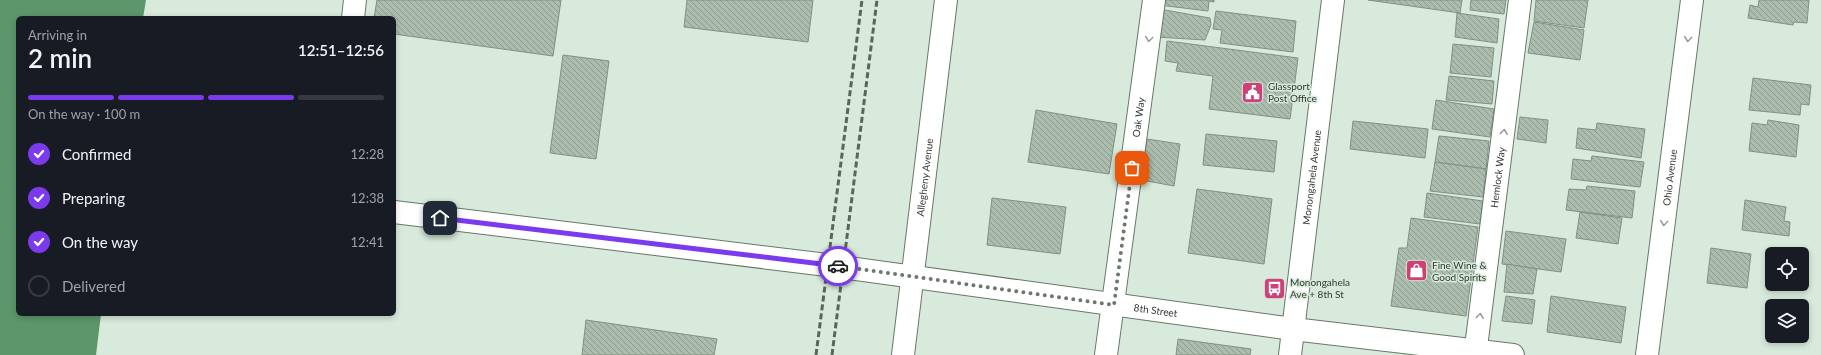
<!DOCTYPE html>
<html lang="en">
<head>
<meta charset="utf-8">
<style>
  :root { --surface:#171b24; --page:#242831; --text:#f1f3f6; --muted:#9ea1a6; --line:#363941; --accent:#7c3aed }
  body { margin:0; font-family:Lato,sans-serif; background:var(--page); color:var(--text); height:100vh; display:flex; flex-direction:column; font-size:15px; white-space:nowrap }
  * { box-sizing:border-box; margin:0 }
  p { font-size:13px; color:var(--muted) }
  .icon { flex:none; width:22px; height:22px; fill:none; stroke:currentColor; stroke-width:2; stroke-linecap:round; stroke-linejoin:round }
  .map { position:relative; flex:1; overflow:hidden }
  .details { position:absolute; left:16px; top:16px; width:380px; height:300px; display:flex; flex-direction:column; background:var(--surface); border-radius:6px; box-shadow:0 2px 6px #0003 }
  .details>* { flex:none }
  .buttons { position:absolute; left:1765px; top:247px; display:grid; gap:8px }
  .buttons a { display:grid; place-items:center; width:44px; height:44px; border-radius:6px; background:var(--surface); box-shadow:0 2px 6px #0003; font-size:20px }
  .pin { position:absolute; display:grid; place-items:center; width:34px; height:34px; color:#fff; margin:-17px; border-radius:8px; box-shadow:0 2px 6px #0006 }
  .courier { position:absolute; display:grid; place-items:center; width:40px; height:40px; margin:-20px; border:3px solid #7c3aed; border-radius:50%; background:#fff; color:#222; box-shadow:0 1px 5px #0007 }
  .overview em { font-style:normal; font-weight:600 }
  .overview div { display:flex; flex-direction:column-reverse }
  .overview { display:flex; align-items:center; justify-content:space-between; height:68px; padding:0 12px }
  h1 { font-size:26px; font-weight:600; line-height:30px }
  .bar { display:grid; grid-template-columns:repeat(4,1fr); gap:6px 4px; align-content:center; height:48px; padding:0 12px }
  .bar i { height:5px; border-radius:3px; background:var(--line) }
  .bar .on { background:var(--accent) }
  .bar p { grid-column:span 4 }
  ol { padding:0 12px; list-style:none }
  li { display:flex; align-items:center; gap:12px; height:44px }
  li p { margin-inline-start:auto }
  li .icon { padding:4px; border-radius:50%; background:var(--accent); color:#fff; stroke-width:4 }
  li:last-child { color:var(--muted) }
  li i { width:22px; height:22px; border:2px solid var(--line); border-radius:50% }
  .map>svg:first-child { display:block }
  .water { fill:#5d966b }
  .building { fill:url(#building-back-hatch); stroke:#809183 }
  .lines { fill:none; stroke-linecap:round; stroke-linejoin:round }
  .minor-casing { stroke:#67786a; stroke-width:24 }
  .major-casing { stroke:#67786a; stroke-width:24 }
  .minor { stroke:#fff; stroke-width:22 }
  .major { stroke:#fff; stroke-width:22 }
  .rail { stroke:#5b655d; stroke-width:3; stroke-dasharray:6 3; stroke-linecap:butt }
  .oneway { stroke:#989c99 }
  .done { stroke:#6c776e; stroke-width:4; stroke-dasharray:0 7.2 }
  .route { stroke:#7c3aed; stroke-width:5 }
  .labels { text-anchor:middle; stroke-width:3; stroke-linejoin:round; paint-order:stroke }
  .poi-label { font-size:10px; fill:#323933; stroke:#d7eadb; text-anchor:start }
  .street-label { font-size:10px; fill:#323933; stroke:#d7eadb }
</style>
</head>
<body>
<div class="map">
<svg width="1821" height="355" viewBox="0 0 1821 355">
  <defs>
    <pattern id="building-back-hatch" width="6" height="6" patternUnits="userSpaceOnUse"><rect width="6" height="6" fill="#abbdae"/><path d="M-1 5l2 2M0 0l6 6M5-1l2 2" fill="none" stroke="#8c9b8e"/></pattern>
  </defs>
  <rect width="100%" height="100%" fill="#d7eadb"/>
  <path class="water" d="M0,0h146l-3,18h-125v296h83l-5,41h-96z"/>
  <g class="building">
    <path d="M377,0h184l-8,56 -159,-22v-16h-20z"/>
    <path d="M687,0h126l-5,42 -124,-15z"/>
    <path d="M1160,0h54v2l-5,-1 -1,10 -49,-6z"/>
    <path d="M1368,0h94l-2,13z"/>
    <path d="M1471,0h35l-2,14 -34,-4z"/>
    <path d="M1536,0h52l-4,28 -50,-7z"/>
    <path d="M1759,0h50l-2,23 -13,-1 -1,3 -45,-7 2,-13 8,2z"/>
    <path d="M1159,9l51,9 1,7 -6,15 -49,-3z"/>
    <path d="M1216,11l80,10 -3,31 -73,-9 2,-13 -9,-1z"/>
    <path d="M1457,13l42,6 -2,24 -42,-6z"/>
    <path d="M1534,22l50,8 -4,30 -52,-7z"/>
    <path d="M1167,41l131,17 -8,61 -81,-10 4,-33 -37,-5 2,-8 -13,-2z"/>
    <path d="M1453,44l41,4 -3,29 -41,-4z"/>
    <path d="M563,55l46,6 -13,98 -46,-6z"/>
    <path d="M1449,76l45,5 -2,23 -46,-4z"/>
    <path d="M1753,78l58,7 -2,20 -8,-1 -1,11 -51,-5z"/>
    <path d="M1436,100l58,9 -4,28 -58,-8z"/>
    <path d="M1036,110l81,14 -8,50 -81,-12z"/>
    <path d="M1520,117l28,3 -2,23 -29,-4z"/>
    <path d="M1768,120l31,5 -3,32 -47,-6 3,-28 15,2z"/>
    <path d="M1353,121l75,8 -3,29 -75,-9z"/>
    <path d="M1597,123l48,6 -4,29 -65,-10 2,-20 18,2z"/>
    <path d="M1206,134l71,7 -3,31 -71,-7z"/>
    <path d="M1439,136l50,5 -3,28 -51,-7z"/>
    <path d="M1147,139l33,5 -6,42 -32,-6z"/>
    <path d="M1592,156l52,6 -4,25 -69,-8 2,-20 18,2z"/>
    <path d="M1435,162l51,7 -3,28 -53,-6z"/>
    <path d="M1587,186l48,5 -3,27 -66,-8 3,-21 17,1z"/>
    <path d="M1197,189l75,10 -8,65 -76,-11z"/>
    <path d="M1427,193l56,8 -3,23 -56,-7z"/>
    <path d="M992,198l74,9 -6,47 -73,-9z"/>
    <path d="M1745,200l41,7 -2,14 6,1 -1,14 -47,-6z"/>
    <path d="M1580,212l42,6 -4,26 -42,-6z"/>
    <path d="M1411,218l67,9 -12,89 -75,-10 8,-58h8z"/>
    <path d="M1506,231l60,8 -5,33 -59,-8z"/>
    <path d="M1711,248l40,6 -4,34 -40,-5z"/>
    <path d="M1507,264l30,5 -4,25 -29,-2z"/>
    <path d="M1506,296l29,4 -3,24 -30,-3z"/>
    <path d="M1551,296l75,11 -5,36 -74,-11z"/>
    <path d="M586,320l131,19 -3,16h-132z"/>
    <path d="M1178,339l73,10 -1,6h-74z"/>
  </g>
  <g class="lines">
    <defs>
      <g id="minor">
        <path d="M353,18l2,-18"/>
        <path id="s1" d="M394,212l433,53 466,64 220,26"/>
        <path id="s2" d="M903,355l43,-355"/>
        <path id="s3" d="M1106,355l48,-355"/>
        <path id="s4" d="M1475,355l45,-355"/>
        <path id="s5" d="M1647,355l45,-355"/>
      </g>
      <g id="major">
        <path id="s6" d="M1290,355l43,-355"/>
      </g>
    </defs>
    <use href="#minor" class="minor-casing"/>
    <use href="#major" class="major-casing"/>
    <use href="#minor" class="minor"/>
    <use href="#major" class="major"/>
    <g class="rail">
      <path d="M816,355l46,-355"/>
      <path d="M832,355l45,-355"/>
    </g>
  </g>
  <defs><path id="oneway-chevron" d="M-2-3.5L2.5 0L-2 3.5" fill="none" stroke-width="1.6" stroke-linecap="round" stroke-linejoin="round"/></defs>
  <g class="oneway">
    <use href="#oneway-chevron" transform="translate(1149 39) rotate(98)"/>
    <use href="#oneway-chevron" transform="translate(1688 39) rotate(97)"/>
    <use href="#oneway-chevron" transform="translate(1504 132) rotate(-83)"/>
    <use href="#oneway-chevron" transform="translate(1664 223) rotate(97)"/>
    <use href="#oneway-chevron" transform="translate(1480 316) rotate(-83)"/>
  </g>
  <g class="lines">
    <path class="done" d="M838,266l276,39 18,-137"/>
    <path class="route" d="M440,218l398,48"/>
  </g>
  <defs>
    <symbol id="civic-square" viewBox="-11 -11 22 22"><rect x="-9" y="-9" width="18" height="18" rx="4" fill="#cc4177" stroke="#d7eadb"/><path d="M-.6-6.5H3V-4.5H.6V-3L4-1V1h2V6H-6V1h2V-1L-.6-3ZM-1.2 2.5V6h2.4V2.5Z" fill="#fff"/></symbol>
    <symbol id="shop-square" viewBox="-11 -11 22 22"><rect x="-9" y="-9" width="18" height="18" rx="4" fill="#cc4177" stroke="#d7eadb"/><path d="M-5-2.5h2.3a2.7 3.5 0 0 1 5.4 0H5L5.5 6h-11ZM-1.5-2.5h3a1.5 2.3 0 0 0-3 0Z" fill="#fff"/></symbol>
    <symbol id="bus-square" viewBox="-11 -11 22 22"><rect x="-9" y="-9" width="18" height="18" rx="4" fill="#cc4177" stroke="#d7eadb"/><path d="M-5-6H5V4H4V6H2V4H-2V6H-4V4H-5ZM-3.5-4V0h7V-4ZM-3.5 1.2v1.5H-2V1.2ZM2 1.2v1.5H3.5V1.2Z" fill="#fff"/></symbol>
  </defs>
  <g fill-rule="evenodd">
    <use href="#civic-square" x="1240" y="80" width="25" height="25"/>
    <use href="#shop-square" x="1404" y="258" width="25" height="25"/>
    <use href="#bus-square" x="1262" y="276" width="25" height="25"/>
  </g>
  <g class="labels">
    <g class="poi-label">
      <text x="1268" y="90">Glassport<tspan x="1268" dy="12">Post Office</tspan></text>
      <text x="1432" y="269">Fine Wine &amp;<tspan x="1432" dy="12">Good Spirits</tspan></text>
      <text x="1290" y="286">Monongahela<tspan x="1290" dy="12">Ave + 8th St</tspan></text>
    </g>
    <g class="street-label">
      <text dy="4" stroke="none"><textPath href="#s3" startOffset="240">Oak Way</textPath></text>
      <text dy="4" stroke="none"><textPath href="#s2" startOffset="179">Allegheny Avenue</textPath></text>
      <text dy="4" stroke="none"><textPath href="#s6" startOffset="179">Monongahela Avenue</textPath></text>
      <text dy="4" stroke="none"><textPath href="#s4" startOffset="179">Hemlock Way</textPath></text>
      <text dy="4" stroke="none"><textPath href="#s5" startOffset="179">Ohio Avenue</textPath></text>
      <text dy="4" stroke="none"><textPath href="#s1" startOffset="768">8th Street</textPath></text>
    </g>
  </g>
</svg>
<div class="buttons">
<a><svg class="icon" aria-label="locate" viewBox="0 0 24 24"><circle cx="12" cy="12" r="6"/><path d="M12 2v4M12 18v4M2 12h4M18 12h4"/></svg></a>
<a><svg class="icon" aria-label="layers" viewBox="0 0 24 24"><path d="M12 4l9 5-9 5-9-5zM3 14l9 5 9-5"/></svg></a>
</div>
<div class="pin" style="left:1132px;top:168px;background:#ea580c"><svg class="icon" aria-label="bag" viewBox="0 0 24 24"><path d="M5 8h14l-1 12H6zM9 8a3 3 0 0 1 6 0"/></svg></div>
<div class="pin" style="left:440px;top:218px;background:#1f2937"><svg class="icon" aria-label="home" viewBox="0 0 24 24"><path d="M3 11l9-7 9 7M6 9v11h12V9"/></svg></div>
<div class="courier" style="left:838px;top:266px"><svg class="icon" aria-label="car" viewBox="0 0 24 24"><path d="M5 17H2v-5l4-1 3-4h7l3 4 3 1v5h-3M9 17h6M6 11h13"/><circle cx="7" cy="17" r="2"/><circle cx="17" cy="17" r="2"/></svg></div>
<section class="details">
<div class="overview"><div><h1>2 min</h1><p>Arriving in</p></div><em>12:51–12:56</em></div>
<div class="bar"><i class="on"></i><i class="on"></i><i class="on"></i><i></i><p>On the way · 100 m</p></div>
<ol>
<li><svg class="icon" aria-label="check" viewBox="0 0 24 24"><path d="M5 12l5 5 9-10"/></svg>Confirmed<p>12:28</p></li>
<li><svg class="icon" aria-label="check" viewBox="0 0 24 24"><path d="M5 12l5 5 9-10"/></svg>Preparing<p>12:38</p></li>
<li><svg class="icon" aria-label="check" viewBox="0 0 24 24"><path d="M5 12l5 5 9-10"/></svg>On the way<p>12:41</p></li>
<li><i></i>Delivered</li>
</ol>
</section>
</div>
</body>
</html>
